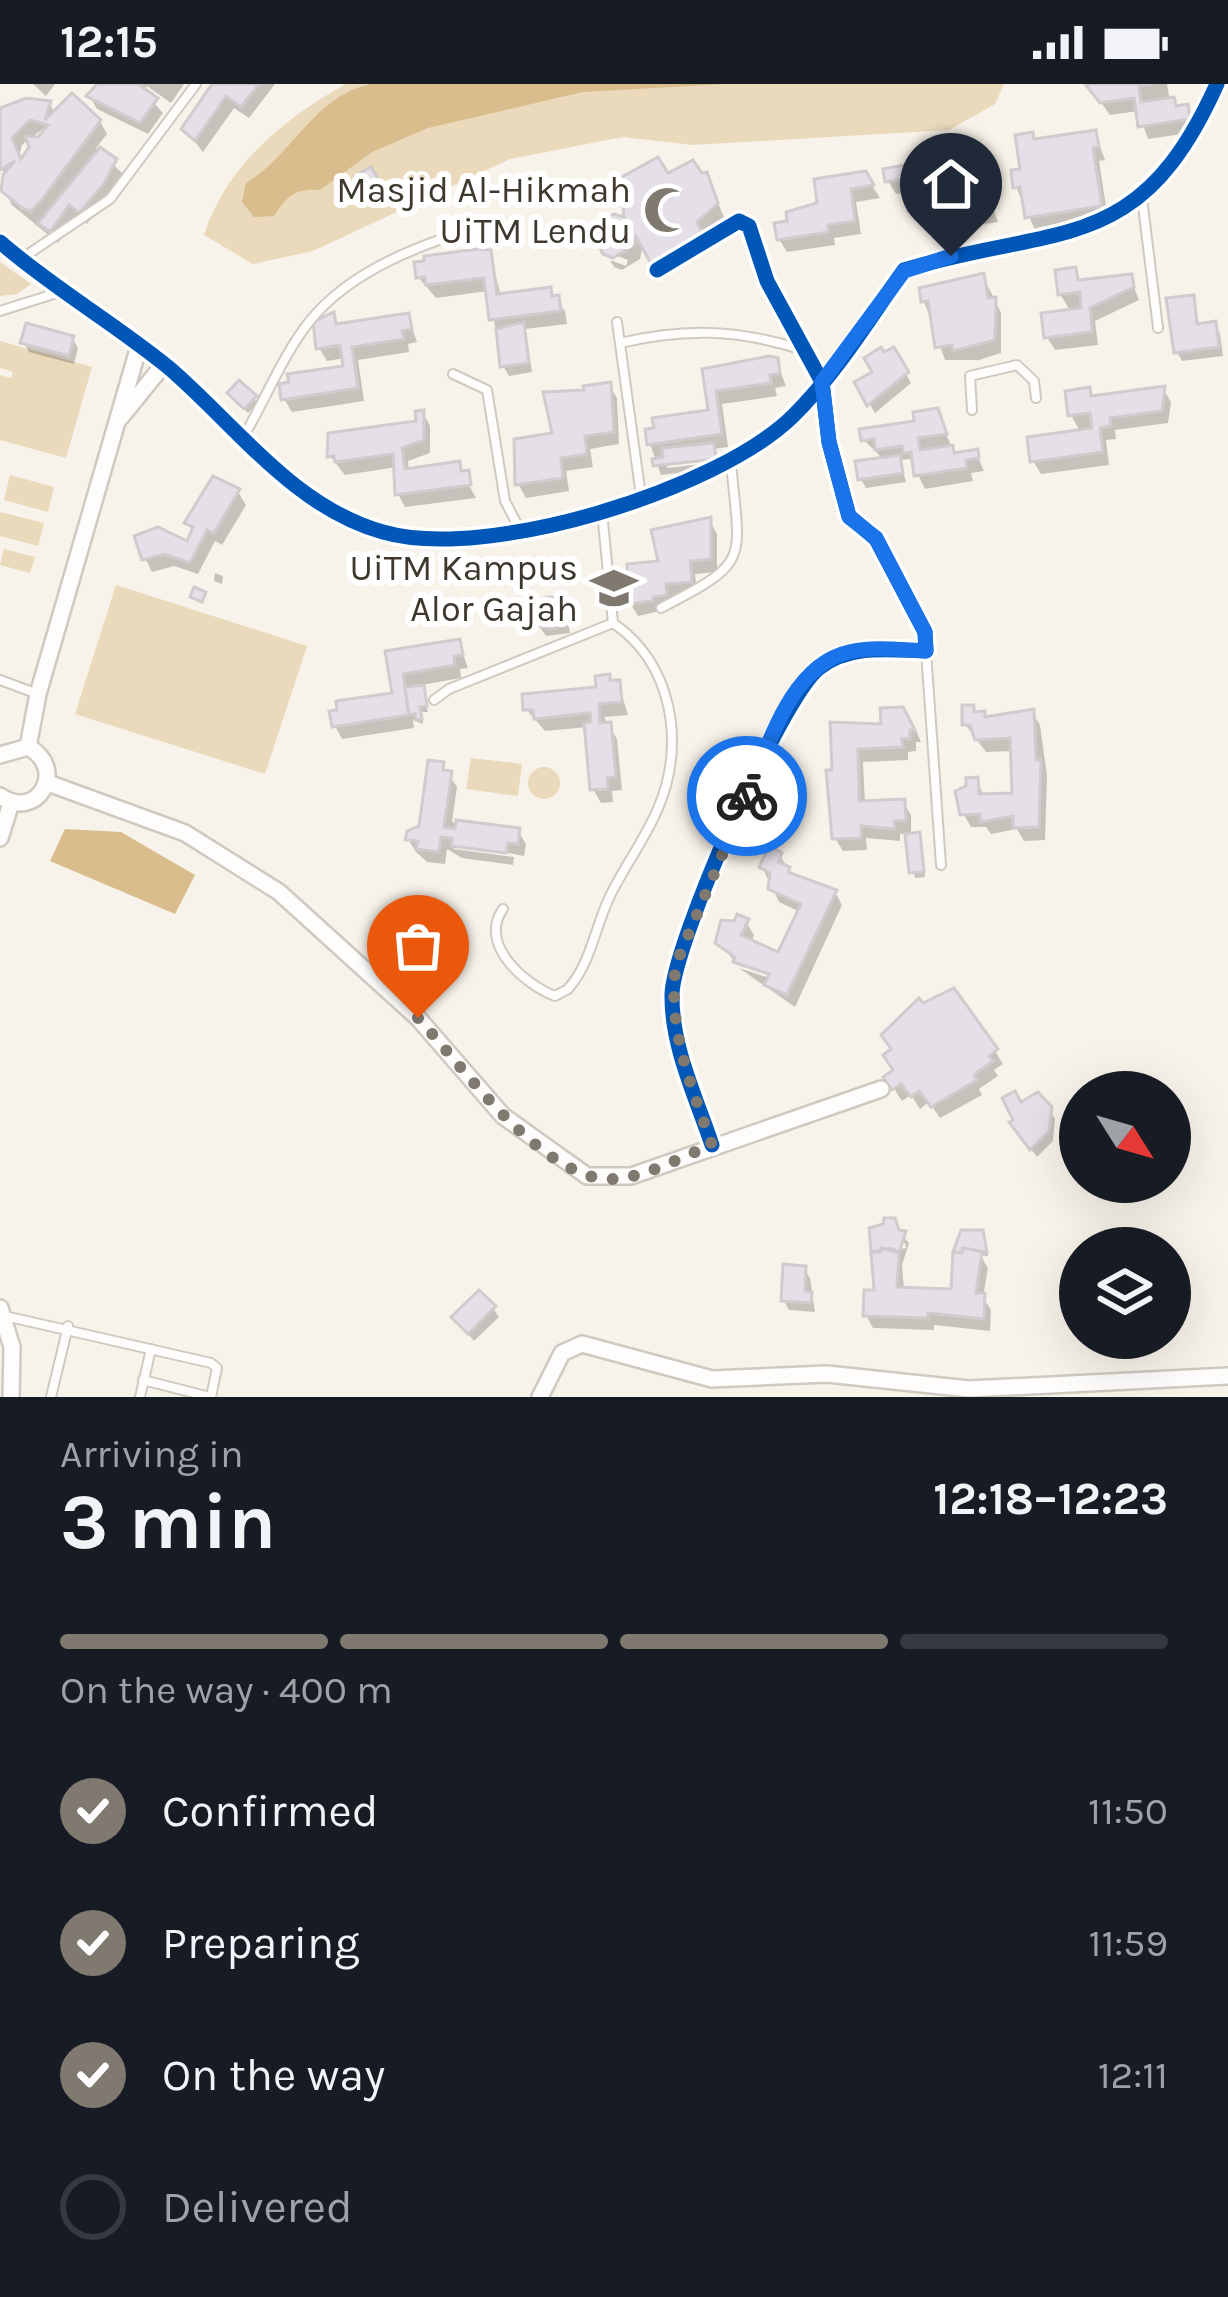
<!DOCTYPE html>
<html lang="en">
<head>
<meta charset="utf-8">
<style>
  :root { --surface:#171b24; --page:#20242c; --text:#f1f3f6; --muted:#9ea1a6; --line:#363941; --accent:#7f7970 }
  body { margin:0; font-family:Karla,sans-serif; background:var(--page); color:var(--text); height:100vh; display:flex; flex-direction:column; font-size:45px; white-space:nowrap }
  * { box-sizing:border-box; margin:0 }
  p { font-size:39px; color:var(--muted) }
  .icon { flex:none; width:66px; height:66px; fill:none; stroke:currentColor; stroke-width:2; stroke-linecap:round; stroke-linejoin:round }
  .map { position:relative; height:1313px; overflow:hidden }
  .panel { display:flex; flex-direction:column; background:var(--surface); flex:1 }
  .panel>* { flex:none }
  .needle { width:78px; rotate:127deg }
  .controls { position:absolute; left:1059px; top:987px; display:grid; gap:24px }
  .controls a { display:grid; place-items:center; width:132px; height:132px; border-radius:50%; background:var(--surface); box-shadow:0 12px 48px #0002; font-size:60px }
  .pin { position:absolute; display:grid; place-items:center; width:102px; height:102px; color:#fff; margin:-123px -51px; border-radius:50% 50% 50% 0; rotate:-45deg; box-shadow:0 0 12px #0007 }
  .pin .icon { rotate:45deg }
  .courier { position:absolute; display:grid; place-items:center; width:120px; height:120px; margin:-60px; border:9px solid #1a73e8; border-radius:50%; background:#fff; color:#222; box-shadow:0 3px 15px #0007 }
  .summary em { font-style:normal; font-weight:700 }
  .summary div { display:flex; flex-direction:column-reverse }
  .summary { display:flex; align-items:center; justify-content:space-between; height:204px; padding:0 60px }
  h1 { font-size:78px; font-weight:700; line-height:90px }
  .bar { display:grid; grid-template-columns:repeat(4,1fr); gap:18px 12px; align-content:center; height:144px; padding:0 60px }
  .bar i { height:15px; border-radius:9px; background:var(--line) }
  .bar .active { background:var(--accent) }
  .bar p { grid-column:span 4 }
  ol { padding:0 60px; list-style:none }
  li { display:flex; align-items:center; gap:36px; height:132px }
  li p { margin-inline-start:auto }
  li .icon { padding:12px; border-radius:50%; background:var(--accent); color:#fff; stroke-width:4 }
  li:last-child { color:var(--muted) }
  li i { width:66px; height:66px; border:6px solid var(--line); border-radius:50% }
  .status { display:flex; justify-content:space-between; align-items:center; height:84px; padding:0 60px; background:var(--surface); direction:ltr }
  .status svg { height:33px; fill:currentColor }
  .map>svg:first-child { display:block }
  .green { fill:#ead9bb }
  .water { fill:#d9bd8c }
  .shadow { fill:#0003; fill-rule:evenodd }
  .building { fill:#e5dfe8; stroke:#d0cccd; stroke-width:3; fill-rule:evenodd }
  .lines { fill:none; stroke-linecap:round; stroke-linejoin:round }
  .lane-casing { stroke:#cfcac1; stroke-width:12 }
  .street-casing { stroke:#cfcac1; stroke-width:20 }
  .lane { stroke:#fefdfc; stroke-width:8 }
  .street { stroke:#fefdfc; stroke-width:15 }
  .cycleway-casing { stroke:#fff; stroke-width:22 }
  .cycleway { stroke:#0057b8; stroke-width:15 }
  .done { stroke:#7f7970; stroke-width:12; stroke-dasharray:0 21.6 }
  .route { stroke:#1a73e8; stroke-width:15 }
  .labels { text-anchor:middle; stroke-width:12; stroke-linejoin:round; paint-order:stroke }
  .poi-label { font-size:36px; fill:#3e382e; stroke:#fff; text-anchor:end }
</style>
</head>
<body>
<div class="status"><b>12:15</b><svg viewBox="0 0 49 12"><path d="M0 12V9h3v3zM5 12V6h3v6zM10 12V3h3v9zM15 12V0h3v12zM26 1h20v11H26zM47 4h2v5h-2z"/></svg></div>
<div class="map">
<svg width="1228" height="1313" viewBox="0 0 1228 1313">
  <rect width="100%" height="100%" fill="#f8f3ea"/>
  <g class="green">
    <path d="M346,0h658l-9,20 -46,26 -256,15 -70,-8 -113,22 -197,92 -60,13 -49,-29c22,-69 79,-116 142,-151z"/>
    <path d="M0,178l31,22 -14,10 -17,2z"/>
    <path d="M0,257l92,26 -26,91 -66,-18v-65l11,3 2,-6 -13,-4z"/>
    <path d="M10,391l44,12 -6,25 -44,-12z"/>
    <path d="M0,428l44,11 -6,23 -38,-10z"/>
    <path d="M4,465l31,8 -5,16 -30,-8z"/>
    <path d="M116,501l191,61 -42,128 -190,-60z"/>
    <path d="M471,674l51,6 -4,32 -52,-7z"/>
    <circle cx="544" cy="699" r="16"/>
  </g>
  <g class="water">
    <path d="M370,0h356l-143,8 -155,36 -56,24 -52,38c-25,-2 -33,6 -46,26l-20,1 -12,-15 4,-19c48,-29 66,-85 124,-99z"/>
    <path d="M65,745l56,3 74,43 -20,39 -125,-53z"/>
  </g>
  <g class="shadow">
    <path d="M33,0h22l-9,12z"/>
    <path d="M106,0h78l-13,19 -24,-17 -3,6 19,21 -15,21 -51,-25 -7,-12z"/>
    <path d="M212,0h63l-26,34 -15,-10 -31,44 -18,-23 30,-39z"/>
    <path d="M1088,0h79l3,17 8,8 9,-1 9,24 -48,7 -10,-28 -28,4z"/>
    <path d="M72,13l25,19 10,18 -11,14 27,26 -36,50 -10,-8 -19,27 -46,-38 -8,-14 -4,-77 50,-10 5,10zM49,41l-10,15 -10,-1zM29,55l2,10 -16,22 7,-26z"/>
    <path d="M1095,49l10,27 -6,1 9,58 -73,11 -19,-43 20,-45z"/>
    <path d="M936,78l9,25 9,7 20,-4 5,9 10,-2 9,25 -47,8 -3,-6 -21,4 -8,-5 -11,-31 -12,2 -8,-13z"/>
    <path d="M370,87l12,21 -11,6 -12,-21z"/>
    <path d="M865,90l15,24 -24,4 5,32 -27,4 1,7 -48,7 -8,-13z"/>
    <path d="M706,91l18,42 -22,19 7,14 -46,28 -20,-34 -3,15 -18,11 -8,-3 -4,-7 16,6 2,-6 -23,-9 22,-36 -16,-29z"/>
    <path d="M490,170l11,42 48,-6 16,21 2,13 -42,5 7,43 -23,4 -6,-10 -15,-75 -52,7 -17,-20z"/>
    <path d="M1075,187l7,12 48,-6 9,23 -44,21 3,24 -43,5 -8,-13 24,-25 -11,-18z"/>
    <path d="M983,192l18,37v40l-22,7h-34l-21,-59z"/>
    <path d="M1192,214l8,28 15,-2 5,10 3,22 -41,5 -5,-9z"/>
    <path d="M333,231l6,11 69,-10 9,26 -9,2 1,8 -51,8 6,41 -72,11 -8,-13 62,-31 -1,-10 -18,3 -8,-13 5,-31z"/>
    <path d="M72,254l6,10 -4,16 -45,-12 -5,-10z"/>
    <path d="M893,267l18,32 -36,30 -17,-29 18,-11z"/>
    <path d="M776,277l10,25 -11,2 2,8 -55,8 6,43 -14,2 4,7 -51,6v6l52,-6v6l-58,7 -11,-31 61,-31 -5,-42z"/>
    <path d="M609,301l8,13 2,46 -29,5 3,18 -27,4 3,20 -43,7 -8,-14 69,-91z"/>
    <path d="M1163,305l8,13 -3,21 -53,7 1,9 -10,1 3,25 -68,9 -8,-13 48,-28 -10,-18 22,-16z"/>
    <path d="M230,310l24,4 3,5 -9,10z"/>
    <path d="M937,327l18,45 21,-3 8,18 -13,2 2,8 -48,8 -15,-30 -10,1 6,22 -40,6 -5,-9 23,-19 -20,-20z"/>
    <path d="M423,329l7,13v27l-22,8 1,10 49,-6 18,33 -71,9 -7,-13 -1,-27 -52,8 -15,-19v-20l90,-12z"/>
    <path d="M238,408l8,13 -24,40 -7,-4 -17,33 -24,-8 -22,6 -7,-14 44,-13 5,-11 -7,-11z"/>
    <path d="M710,437l7,13v38l-22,2 2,20 -25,3 1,11 -35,8 -8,-13z"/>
    <path d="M215,489l8,3 -1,8 -8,-3z"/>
    <path d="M537,521l28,1 5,27 -24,3 -11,-15z"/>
    <path d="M459,559l9,25 -8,1 1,9 -40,7 7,27h-6l1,12 -10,-4 1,8 -72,11 -7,-13 60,-31 -6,-41z"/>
    <path d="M618,598l10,33 -24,2 13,22 5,51 -10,1 1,11 -12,1 -8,-14 -6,-62 -42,4 -19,-22z"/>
    <path d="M965,625l21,11 46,-8 8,13 7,51 -2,64 -21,1 -7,-12 -26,5 -5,-7h-15l-12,-21 18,-26 7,17 31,-1 -2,-45 -27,1 -21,-28z"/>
    <path d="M913,639l8,19h-5v9l-8,1v8l-45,2 2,42 38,-2 8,13v21l11,5 3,36 -10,1 -7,-44h-8v7l-34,-3 1,12 -24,1 -8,-13 -2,-113z"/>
    <path d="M442,681l15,22 -5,35 66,9 8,13 -2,12 -70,-13v6l60,8 -1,8 -51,-7 -15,-9 -2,15 -18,-2 -11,-10 -8,-13 13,-11z"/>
    <path d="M780,771l12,22 43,15 7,13 -47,102 -56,-39 43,14 2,-6 -47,-12 -19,-22 28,-20 8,13 -3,8 29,13 20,-44 -21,-10 -17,-35z"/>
    <path d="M995,967l8,13 -9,6 4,6 -19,13 3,6 -42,23 -11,-16 -9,7 -9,-14 -9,6 -15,-23z"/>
    <path d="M1020,1022l29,3 6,10 -2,22 -16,16 -19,-25z"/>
    <path d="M900,1149l9,10 -7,22 2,25 50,2 9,-59 22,6 3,17 -8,-1 8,13 -5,29 8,13 -1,21 -56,-6v5l-61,-2 -7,-13 11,-22 -3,-39 32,-6 -1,-5 -31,5z"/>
    <path d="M804,1185l6,9 5,34 -26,-2 -5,-9z"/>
    <path d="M493,1224l6,9 -25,24 -19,-23z"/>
  </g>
  <g class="building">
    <path d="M97,0h41l20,14 -18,25 -54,-27z"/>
    <path d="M212,0h47l-18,23 -15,-11 -31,45 -14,-12z"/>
    <path d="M1085,0h67l-13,2 2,16 33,-5 2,9 12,-2 2,15 -52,8 -4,-29 -34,5z"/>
    <path d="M72,9l29,27 -60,81 -10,10 -9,-3 -21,-17 2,-16 12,-14 -15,9v-62l26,-10 25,3 -6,19zM30,36l18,5 -10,12 -13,-1 4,11 -8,12 -9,-21z"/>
    <path d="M1096,46l3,17 -6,1 9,58 -77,12 -5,-31 -7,1 -2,-18 9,-1 -5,-34 18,-3 1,7z"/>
    <path d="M100,63l17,12 -14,26 -24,28 -10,-8 -19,27 -12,-9z"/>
    <path d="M658,73l10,16 25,-13 9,13 5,-1 11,31 -21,19 7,14 -51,31 -17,-30 -2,8 -21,13 -10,-4 -10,-20 3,-10 18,-10 10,3 -1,-13 -5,2 -11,-21z"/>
    <path d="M937,75l5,26 9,-2 2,8 22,-4 2,9 13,-3 3,16 -53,9 -1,-6 -23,4 -1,-7 -7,2 -5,-32 -18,3 -2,-13z"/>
    <path d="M371,83l11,18 -17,10 -10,-19z"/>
    <path d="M866,87l8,14 -23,4 4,32 -27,4 1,7 -52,8 -3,-17 13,-2 -1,-9 31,-9 -3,-24z"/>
    <path d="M478,165l13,1 6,44 54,-7 1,9 7,-1 2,16 -72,9 -5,-42 -58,7 -1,-8 -9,1 -2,-16 10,-1v-5z"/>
    <path d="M1076,183l2,13 54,-6 2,13 -44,21 2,24 -48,6 -3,-25 40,-5 -1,-16 -22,3 -3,-25z"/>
    <path d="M984,189l4,25 8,-1 -1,43 -42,11 -1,-6 -17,3 -7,-47 -7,1 -2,-14z"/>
    <path d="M1194,211l3,29 19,-3 3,26 -45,6 -8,-55z"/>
    <path d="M334,228l2,12 73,-11 3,16 -10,2 2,8 -52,8 6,41 -77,12 -2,-16 10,-2 -2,-8 56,-8 -3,-21 -24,4 -3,-27z"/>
    <path d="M524,238l5,41 -29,4 -4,-38z"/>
    <path d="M26,239l48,13 -5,20 -49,-13z"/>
    <path d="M881,263l3,5 10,-5 15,25 -42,34 -13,-24 18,-10 -8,-14z"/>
    <path d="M769,272l9,2 2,15 -10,2 1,8 -55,8 6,43 -75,11 -2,-16 9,-1 -2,-10 56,-8 -6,-41z"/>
    <path d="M239,296l18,16 -13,13 -17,-16z"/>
    <path d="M611,298l3,50 -29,4 2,18 -26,4 2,20 -48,7 -1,-46 38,-6 -9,-41 41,-2 -1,-4z"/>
    <path d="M1165,302l-3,25 -52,7 1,8 -11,2 3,24 -73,10 -3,-25 65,-9 -2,-15 -22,3 -3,-25 25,-4 1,9z"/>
    <path d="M938,324l9,26 -29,4 2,12 33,-5 1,8 24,-4 1,9 -13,2 1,8 -53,8 -3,-24 -8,1 -1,-7 -27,4 -1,-11 -13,2 -2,-12 55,-8 -1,-9z"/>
    <path d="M424,326v30l-22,8 3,21 55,-8 1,10 8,-1 2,15 -76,10 -2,-41 -58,8 -1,-6 -7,1 1,-24 88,-12 -1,-10z"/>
    <path d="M714,359l2,16 -63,7 -1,-7 11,-2 -1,-9z"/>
    <path d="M900,371l3,18 -45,7 -3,-19z"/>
    <path d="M213,392l27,13 -26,44 -7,-3 -17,33 -25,-9 -23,6 -8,-24 24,-9 29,14 6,-14 -9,-4z"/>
    <path d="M711,433v42l-21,2 2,21 -26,2 1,11 -14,2v4l-26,3v-40l31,-3 -7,-31z"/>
    <path d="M194,503l12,5 -4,10 -12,-5z"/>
    <circle cx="550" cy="529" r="16"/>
    <path d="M460,555l3,16 -9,1 1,9 -52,9 6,41 -77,12 -3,-16 8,-1 -1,-9 56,-8 -7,-42z"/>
    <path d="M610,590v6h10l2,22 -23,2 1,19 11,-1 5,55 -9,1 1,11 -18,1 -6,-67 7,-1 -1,-9 -56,6 -1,-9h-10l-1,-16 74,-7 -1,-11z"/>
    <path d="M424,601l3,21 -7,1 2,12 -6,1 -1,-6 -6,1 -4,-28z"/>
    <path d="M962,621h12v7l11,-1v6l49,-8 2,51h5l-2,67 -26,1v-12l-33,6v-8l-20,1 -5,-24 11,-5v-8l12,-1 1,17 33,-1 -2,-55 -35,2 -5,-15h-8z"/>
    <path d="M903,623l12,23h-5v9h-8l1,8 -45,2 1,52 46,-2 1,22h-12l1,8 -34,-3v12l-29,1 -6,-69h6l-2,-48 51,2 -1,-16z"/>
    <path d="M428,676l16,2 -1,8 9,1 -8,56 11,2 1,-9 64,8 -2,16 -10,-1 -2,10 -55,-7 1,-8 -11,-1 -2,15 -23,-3 2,-8 -13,-1 2,-9 12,-5z"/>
    <path d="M920,748l4,40 -15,1 -4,-39z"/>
    <path d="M769,762l13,7 -4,9 12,5 -2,5 49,18 -50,105 -23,-10 5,-11 -36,-12 2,-5 -20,-14 6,-23 13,1 3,-7 12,5 -8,16 37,17 23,-48 -33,-15 2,-16 -11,-6z"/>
    <path d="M954,904l44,61 -9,7 4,5 -19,14 3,5 -46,27 -12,-16 -8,6 -10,-13 -9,6 -9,-13 10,-7 -10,-15 8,-6 -10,-14 38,-37 4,5z"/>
    <path d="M1015,1007l6,11 17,-10 14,15 -3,24 -19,19 -21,-28 4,-2 -11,-22z"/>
    <path d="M884,1134h11l4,12 7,1 -7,22 -8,-5 -20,4 -2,-24 14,-4z"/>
    <path d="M961,1146h22l4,22 -24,-4 -1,5 -9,-1z"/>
    <path d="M881,1164l18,5 -2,34 54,2 2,-37 9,1 1,-5 19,4 -6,41h9l-1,26 -56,-6v5l-65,-2 1,-26h10l-3,-38h10z"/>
    <path d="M783,1180l23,2 -1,25 7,1 -1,11 -30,-2z"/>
    <path d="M479,1206l17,16 -28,28 -17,-17z"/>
  </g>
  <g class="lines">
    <defs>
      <g id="lane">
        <path d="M1142,114l16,130"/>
        <path d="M21,175l89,-60 86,-115"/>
        <path d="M0,227l60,-19"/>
        <path d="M617,238l24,174"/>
        <path d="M620,259c65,-15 116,-14 180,6"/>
        <path d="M453,290l34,16 18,111 14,27"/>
        <path d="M972,326l-2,-34 47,-11 17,16 2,17"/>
        <path d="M244,352c21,-36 39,-81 65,-114 42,-53 117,-80 180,-98"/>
        <path d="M602,428l11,111"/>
        <path d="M661,524c91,-47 79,-46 70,-145"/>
        <path d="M926,567l15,214"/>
        <path d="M0,596l38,14"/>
        <path d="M434,616l15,-11 164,-66"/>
        <path d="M503,825c-25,35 21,75 52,87l13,-7c23,-26 27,-62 42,-93 15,-31 36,-58 49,-90 27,-65 12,-144 -46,-183"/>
        <path d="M5,1232l206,47 6,5 -6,29"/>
        <path d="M143,1296l67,17"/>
        <path d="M51,1313l17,-71"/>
        <path d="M140,1313l11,-48"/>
      </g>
      <g id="street">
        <path d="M0,158c53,46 114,81 168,125 68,58 125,140 215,165 103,30 335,-42 410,-116 43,-42 76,-97 111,-146 155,-47 235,-12 313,-186"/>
        <path d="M657,186l82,-49 10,5 18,55 55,101 7,60 20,74 27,23 49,93 1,19c-37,-1 -76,-7 -107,17 -39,32 -145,274 -147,326 -1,52 24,103 40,151"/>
        <path d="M121,333l43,-53"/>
        <path d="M28,663l10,-53 101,-348"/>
        <path d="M0,671l28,-8c40,21 10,75 -28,49"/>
        <path d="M48,699l137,50 94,59 139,126 85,98 84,60h44l250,-87"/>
        <path d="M0,754l11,-35"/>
        <path d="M0,1224l12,39 -1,50"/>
        <path d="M540,1313l22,-44 20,-9 130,35 115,-5 142,15 259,-13"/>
      </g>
    </defs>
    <use href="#lane" class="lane-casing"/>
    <use href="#street" class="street-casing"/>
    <use href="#lane" class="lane"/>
    <use href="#street" class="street"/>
    <defs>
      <g id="cycleway">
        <path d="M0,158c53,46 114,81 168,125 68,58 125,140 215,165 103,30 335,-42 410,-116 43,-42 76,-97 111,-146 155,-47 235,-12 313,-186"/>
        <path d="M657,186l82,-49 10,5 18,55 55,101 7,60 20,74 27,23 49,93 1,19c-37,-1 -76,-7 -107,17 -39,32 -145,274 -147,326 -1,52 24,103 40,151"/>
      </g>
    </defs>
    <use href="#cycleway" class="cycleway-casing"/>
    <use href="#cycleway" class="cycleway"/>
  </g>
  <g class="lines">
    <path class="done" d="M418,934c44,47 126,166 197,161 31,-2 68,-23 97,-34 -21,-60 -45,-116 -36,-181l71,-168"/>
    <path class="route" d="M747,712c21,-48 43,-131 102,-144 24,-6 53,-2 77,-1l-1,-19 -49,-94 -27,-21 -20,-75 -7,-60 82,-111 47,-15"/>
  </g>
  <defs>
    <symbol id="mosque-bare" viewBox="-9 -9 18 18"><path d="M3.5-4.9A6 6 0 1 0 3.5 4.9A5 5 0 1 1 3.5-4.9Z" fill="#7f7970" stroke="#fff" stroke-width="2.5" paint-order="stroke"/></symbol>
    <symbol id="university-bare" viewBox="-9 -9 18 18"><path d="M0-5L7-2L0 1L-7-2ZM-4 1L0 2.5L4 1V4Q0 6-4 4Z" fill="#7f7970" stroke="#fff" stroke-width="2.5" paint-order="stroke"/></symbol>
  </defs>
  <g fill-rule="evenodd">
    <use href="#mosque-bare" x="634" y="93" width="66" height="66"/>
    <use href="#university-bare" x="581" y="471" width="66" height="66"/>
  </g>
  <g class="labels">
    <g class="poi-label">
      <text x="631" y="118">Masjid Al-Hikmah<tspan x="631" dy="41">UiTM Lendu</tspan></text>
      <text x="578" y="496">UiTM Kampus<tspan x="578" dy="41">Alor Gajah</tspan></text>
    </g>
  </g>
</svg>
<div class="controls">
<a><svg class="needle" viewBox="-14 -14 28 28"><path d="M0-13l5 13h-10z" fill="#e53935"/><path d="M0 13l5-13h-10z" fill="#9ea1a6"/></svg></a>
<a><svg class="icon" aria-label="layers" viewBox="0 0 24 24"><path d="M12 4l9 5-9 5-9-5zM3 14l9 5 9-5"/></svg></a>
</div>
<div class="pin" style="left:418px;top:934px;background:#ea580c"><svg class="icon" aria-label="bag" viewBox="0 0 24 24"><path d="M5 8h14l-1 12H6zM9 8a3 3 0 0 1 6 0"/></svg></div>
<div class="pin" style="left:951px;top:172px;background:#1f2937"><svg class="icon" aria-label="home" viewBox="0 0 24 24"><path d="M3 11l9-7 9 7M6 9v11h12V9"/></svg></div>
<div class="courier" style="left:747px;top:712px"><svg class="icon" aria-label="bike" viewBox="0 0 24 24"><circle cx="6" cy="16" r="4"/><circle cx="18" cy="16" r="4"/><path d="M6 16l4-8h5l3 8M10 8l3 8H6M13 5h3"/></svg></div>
</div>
<section class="panel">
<div class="summary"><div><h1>3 min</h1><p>Arriving in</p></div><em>12:18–12:23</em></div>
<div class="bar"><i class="active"></i><i class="active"></i><i class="active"></i><i></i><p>On the way · 400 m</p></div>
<ol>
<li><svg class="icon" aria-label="check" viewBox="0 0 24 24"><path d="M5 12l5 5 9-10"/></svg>Confirmed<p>11:50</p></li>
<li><svg class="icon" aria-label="check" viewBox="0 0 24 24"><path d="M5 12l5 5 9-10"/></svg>Preparing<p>11:59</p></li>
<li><svg class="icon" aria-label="check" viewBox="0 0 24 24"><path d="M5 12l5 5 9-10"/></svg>On the way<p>12:11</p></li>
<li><i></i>Delivered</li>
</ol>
</section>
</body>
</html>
